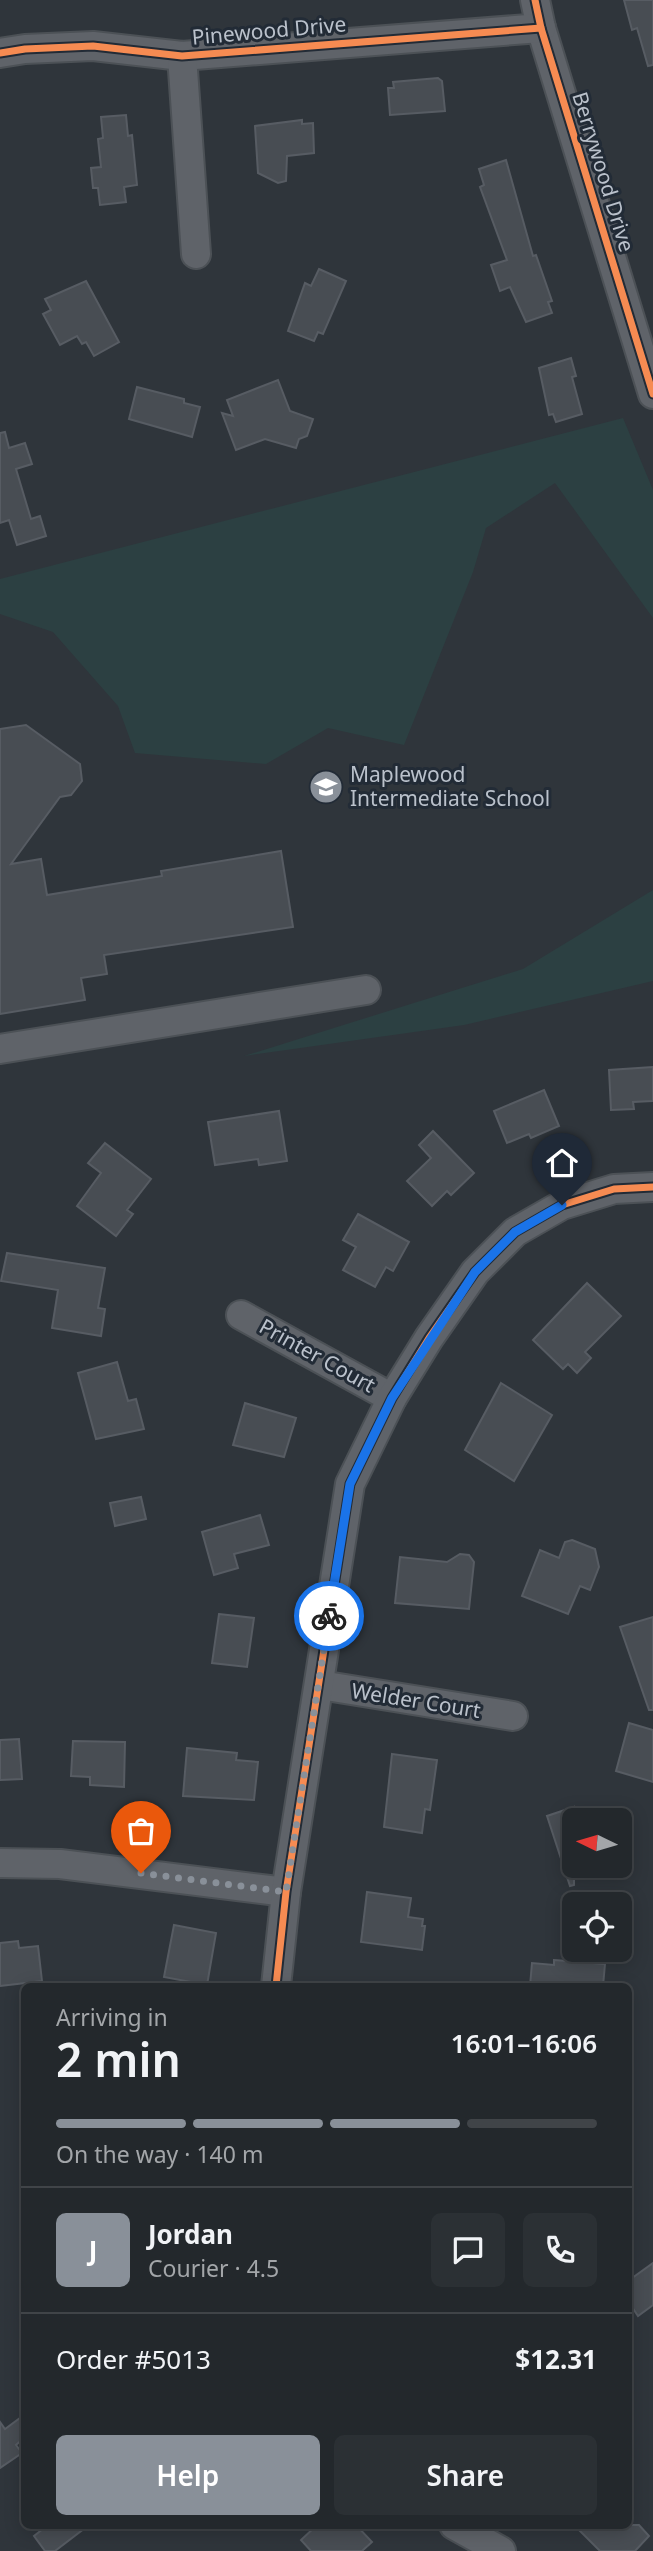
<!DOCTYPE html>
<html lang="en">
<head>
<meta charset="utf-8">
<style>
  :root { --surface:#23282c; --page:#2b3034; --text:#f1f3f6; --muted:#a3a6a9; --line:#404448; --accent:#899099 }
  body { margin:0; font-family:"Noto Sans",sans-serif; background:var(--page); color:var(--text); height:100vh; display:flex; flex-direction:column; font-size:26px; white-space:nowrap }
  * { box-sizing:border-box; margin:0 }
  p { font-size:23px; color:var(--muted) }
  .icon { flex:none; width:38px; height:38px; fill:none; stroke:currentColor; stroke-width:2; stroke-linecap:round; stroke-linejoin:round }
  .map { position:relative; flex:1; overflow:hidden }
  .details { position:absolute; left:21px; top:1983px; width:611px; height:546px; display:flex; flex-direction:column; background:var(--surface); border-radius:10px; box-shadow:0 4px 18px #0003,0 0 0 2px var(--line) }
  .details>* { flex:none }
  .needle { width:46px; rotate:275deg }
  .fabs { position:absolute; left:562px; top:1808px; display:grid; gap:14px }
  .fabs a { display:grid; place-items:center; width:70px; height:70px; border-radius:10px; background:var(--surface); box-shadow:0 4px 18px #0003,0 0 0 2px var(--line); font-size:35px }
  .pin { position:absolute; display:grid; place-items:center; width:60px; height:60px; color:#fff; margin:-72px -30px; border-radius:50% 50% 50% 0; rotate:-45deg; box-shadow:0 0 7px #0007 }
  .pin .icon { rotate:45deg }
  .courier { position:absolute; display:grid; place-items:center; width:70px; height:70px; margin:-35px; border:5px solid #1a73e8; border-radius:50%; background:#fff; color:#222; box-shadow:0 2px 9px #0007 }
  .overview em { font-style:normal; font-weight:600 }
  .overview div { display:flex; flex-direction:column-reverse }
  .overview { display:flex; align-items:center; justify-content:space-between; height:119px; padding:0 35px }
  h1 { font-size:46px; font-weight:600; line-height:52px }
  .bar { display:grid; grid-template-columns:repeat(4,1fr); gap:10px 7px; align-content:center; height:84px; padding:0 35px }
  .bar i { height:9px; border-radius:5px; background:var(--line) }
  .bar .selected { background:var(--accent) }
  .bar p { grid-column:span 4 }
  .line { display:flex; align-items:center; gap:18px; padding:0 35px; border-top:2px solid var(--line) }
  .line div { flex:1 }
  .round { display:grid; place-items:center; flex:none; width:74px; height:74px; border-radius:10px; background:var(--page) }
  .cta { display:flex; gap:14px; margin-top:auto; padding:14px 35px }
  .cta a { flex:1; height:80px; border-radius:10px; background:var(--accent); color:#fff; font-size:28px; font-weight:600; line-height:80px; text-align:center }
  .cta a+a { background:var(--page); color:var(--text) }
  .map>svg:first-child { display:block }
  .green { fill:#2c4042 }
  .building { fill:#484d53; stroke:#575c63; stroke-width:2 }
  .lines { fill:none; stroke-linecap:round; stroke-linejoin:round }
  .minor-casing { stroke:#4c5156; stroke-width:32 }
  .minor { stroke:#5f6369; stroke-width:28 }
  .cycleway-casing { stroke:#222b36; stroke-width:11 }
  .cycleway { stroke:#f68b52; stroke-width:7 }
  .done { stroke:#899099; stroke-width:7; stroke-dasharray:0 12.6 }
  .route { stroke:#1a73e8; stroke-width:9 }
  .labels { text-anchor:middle; stroke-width:6; stroke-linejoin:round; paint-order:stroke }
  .street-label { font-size:21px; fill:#bac1cb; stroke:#222b36 }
  .poi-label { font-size:21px; fill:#bac1cb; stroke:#222b36; text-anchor:start }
</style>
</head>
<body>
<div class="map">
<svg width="653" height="2551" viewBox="0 0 653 2551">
  <rect width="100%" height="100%" fill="#2f353b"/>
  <g class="green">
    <path d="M623,418l30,72v128l-98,-135 -69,45 -13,44 -69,173 -76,-17 -62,36 -131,-11 -17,-47 -65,-74 -53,-18v-35z"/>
    <path d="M653,890v91l-189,44 -220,31 279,-87z"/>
  </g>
  <g class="building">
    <path d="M624,0h29v65l-5,1 -11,-38 -5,2z"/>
    <path d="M438,78l4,3 3,30 -55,4 -2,-27h6l-1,-6z"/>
    <path d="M126,115l2,21 4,-1 5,50 -13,2 2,15 -26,3 -2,-17h-5l-2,-20 10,-1 -3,-28 5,-1 -2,-21z"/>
    <path d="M302,120v4l11,-1 1,30 -27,3 -1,25 -8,2 -20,-10 -3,-47z"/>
    <path d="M506,160l27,96 3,-1 16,46 -4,1 4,11 -26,9 -16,-35 -10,4 -9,-26 16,-5 -27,-73 4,-2 -5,-16z"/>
    <path d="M319,269l27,12 -23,53 -5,-2 -4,9 -26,-10 17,-48 6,3z"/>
    <path d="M86,281l33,61 -25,14 -8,-14 -4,2 -5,-8 -17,9 -17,-31 8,-4 -6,-11z"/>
    <path d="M571,358l5,18 -4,1 10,37 -26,8 -3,-8 -4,1 -10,-47z"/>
    <path d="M278,380l12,31 23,8 -6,17 -8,3 -3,9 -31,-9 -29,11 -14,-37 11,3 -6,-16z"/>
    <path d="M137,387l47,12v4l16,4 -8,30 -63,-18z"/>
    <path d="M5,432l4,16 16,-5 7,21 -16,5 15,50 9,-3 6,20 -29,9 -8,-25 -9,3v-90z"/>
    <path d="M26,725l54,39 2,17 -11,14 -11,2 -49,67 30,-5 6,36 115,-19 -1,-5 120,-20 12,76 -189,28 3,19 -26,4 4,22 -85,14v-285z"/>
    <path d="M653,1067v34l-20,1 1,7 -23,1 -2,-40z"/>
    <path d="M544,1090l15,36 -28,12 -2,-4 -22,9 -13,-32z"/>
    <path d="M279,1111l8,50 -28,4 -1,-6 -43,6 -7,-43z"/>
    <path d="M433,1131l41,42 -23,22 -4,-4 -15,15 -25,-25 24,-23 -12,-13z"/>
    <path d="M105,1143l46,36 -24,31 6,4 -17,22 -39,-30 24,-33 -13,-10z"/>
    <path d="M358,1214l51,28 -16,29 -7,-4 -11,20 -32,-17 13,-23 -13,-7z"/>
    <path d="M7,1253l98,15 -7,40 7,1 -4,27 -49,-8 6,-38 -57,-9z"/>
    <path d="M587,1283l34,33 -36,36 6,6 -14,15 -9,-9 -5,5 -30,-29z"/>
    <path d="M117,1362l11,39 8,-2 8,30 -48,10 -18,-66z"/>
    <path d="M501,1383l51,32 -38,66 -49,-31z"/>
    <path d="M245,1403l51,15 -12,39 -51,-12z"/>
    <path d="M141,1497l5,22 -31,7 -5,-23z"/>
    <path d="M260,1515l9,30 -35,9 4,14 -24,7 -12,-43z"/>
    <path d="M572,1540l23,9 4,18 -9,23 -10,-4 -12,28 -46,-18 18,-46 19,8 6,-16z"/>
    <path d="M460,1554l9,1 5,7 -5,47 -74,-6 5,-46 47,5z"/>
    <path d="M219,1614l35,4 -7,49 -35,-4z"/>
    <path d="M653,1617v93h-4l-29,-83z"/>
    <path d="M629,1723l24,7v52l-37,-11z"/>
    <path d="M19,1739l3,40 -22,1v-40z"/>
    <path d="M73,1741l52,1 -1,45 -34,-2v-8l-19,-1z"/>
    <path d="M187,1748l50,5 -1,7 22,2 -4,38 -71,-4z"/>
    <path d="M392,1754l45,6 -7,50 -5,-1 -3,24 -38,-6z"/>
    <path d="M574,1807v78l-4,1 -23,-70z"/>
    <path d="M367,1892l44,6 -3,19 15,2 -1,7h3l-3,24 -61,-8z"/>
    <path d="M174,1925l42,8 -9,52 -43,-8z"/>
    <path d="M18,1941l1,7 19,-2 4,35 -42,5v-43z"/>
    <path d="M554,1960l51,4 -2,22h-73l2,-23 22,2z"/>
    <path d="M653,2263v42l-15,11 -10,-15v-20z"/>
    <path d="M24,2415v23l-8,7 6,8 -22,15v-46l5,7z"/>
    <path d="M48,2525h41l-34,26h-10l-11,-15z"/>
    <path d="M317,2525h39l16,17 -10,9h-51l-10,-11z"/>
    <path d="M574,2525h65l10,11 -14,15h-35z"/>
  </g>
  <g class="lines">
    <defs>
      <g id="minor">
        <path d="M535,0l6,28 112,366"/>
        <path d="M0,53l25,-4 68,-3 89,10 359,-28"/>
        <path d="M182,56l14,198"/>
        <path d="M0,1049l366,-59"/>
        <path d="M241,1315l151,83"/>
        <path d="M320,1685l193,31"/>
        <path d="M0,1863l60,1 226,28"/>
        <path d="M276,1986l10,-94 64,-408 42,-86 37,-60 46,-66 40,-40 47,-27 52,-16 39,-2"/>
        <path d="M454,2525l47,26"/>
      </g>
    </defs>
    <use href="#minor" class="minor-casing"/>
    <use href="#minor" class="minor"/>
    <defs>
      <g id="cycleway">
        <path d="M535,0l6,28 112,366"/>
        <path d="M0,53l25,-4 68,-3 89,10 359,-28"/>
        <path d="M276,1986l10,-94 64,-408 42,-86 37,-60 46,-66 40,-40 47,-27 52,-16 39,-2"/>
      </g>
    </defs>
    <use href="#cycleway" class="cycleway-casing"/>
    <use href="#cycleway" class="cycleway"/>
  </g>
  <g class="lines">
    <path class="done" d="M141,1873l145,19 43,-276"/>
    <path class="route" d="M329,1616l21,-132 42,-86 83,-126 40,-40 47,-27"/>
  </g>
  <defs>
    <symbol id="school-disc" viewBox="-11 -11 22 22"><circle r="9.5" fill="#899099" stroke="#222b36"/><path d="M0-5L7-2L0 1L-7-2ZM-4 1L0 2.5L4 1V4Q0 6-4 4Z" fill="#fff"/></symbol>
  </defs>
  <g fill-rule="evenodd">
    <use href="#school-disc" x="307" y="768" width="38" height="38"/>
  </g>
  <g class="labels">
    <g class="street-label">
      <text transform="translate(269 31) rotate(-5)" y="7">Pinewood Drive</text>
      <text transform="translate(603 172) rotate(73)" y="7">Berrywood Drive</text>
      <text transform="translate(317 1356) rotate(29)" y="7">Printer Court</text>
      <text transform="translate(416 1701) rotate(9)" y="7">Welder Court</text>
    </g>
    <g class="poi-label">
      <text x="350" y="782">Maplewood<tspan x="350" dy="24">Intermediate School</tspan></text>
    </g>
  </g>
</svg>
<div class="fabs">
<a><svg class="needle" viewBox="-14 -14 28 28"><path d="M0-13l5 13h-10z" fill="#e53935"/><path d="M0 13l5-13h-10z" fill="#a3a6a9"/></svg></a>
<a><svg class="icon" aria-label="locate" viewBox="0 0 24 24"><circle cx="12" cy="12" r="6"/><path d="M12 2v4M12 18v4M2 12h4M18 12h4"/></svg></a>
</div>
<div class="pin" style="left:141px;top:1873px;background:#ea580c"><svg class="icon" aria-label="bag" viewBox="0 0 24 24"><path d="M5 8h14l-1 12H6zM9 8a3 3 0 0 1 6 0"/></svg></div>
<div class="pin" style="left:562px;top:1205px;background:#1f2937"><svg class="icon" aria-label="home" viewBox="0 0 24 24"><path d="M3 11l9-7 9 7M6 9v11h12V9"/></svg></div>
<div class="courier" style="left:329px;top:1616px"><svg class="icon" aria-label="bike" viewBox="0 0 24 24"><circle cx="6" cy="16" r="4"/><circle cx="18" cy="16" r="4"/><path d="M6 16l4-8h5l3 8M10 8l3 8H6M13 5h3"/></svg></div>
<section class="details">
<div class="overview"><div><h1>2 min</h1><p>Arriving in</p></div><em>16:01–16:06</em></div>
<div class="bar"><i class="selected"></i><i class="selected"></i><i class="selected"></i><i></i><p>On the way · 140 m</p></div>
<div class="line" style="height:126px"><b class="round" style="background:var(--accent);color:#fff">J</b><div><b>Jordan</b><p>Courier · 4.5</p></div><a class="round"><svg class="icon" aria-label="chat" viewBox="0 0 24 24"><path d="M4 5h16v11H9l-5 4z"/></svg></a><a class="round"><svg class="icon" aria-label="phone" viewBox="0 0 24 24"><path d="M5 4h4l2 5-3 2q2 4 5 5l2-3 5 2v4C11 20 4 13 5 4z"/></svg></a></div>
<div class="line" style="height:91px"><div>Order #5013</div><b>$12.31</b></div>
<div class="cta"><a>Help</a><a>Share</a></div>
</section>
</div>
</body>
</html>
